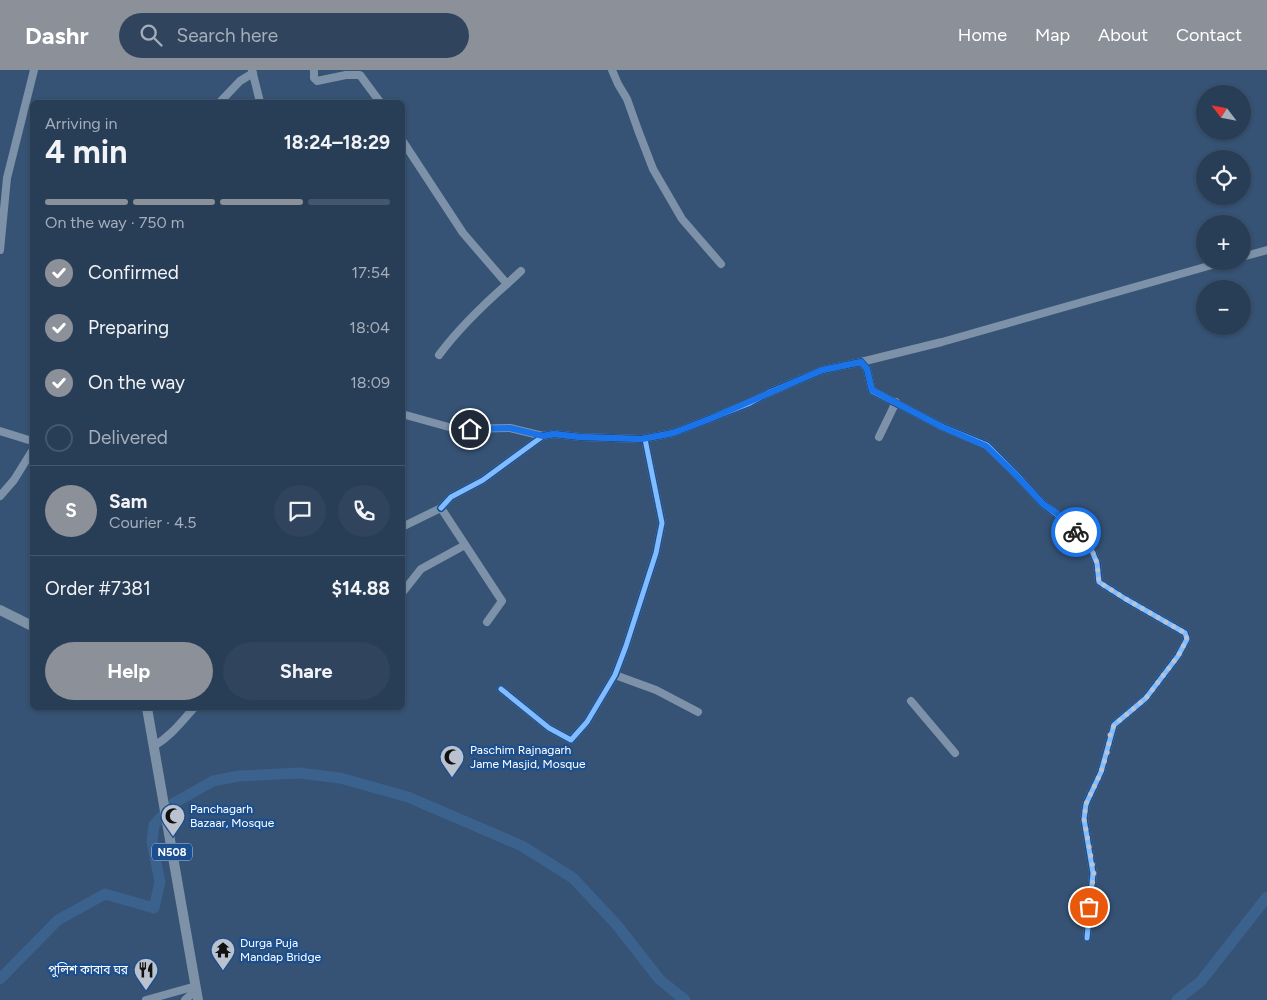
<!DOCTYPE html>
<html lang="en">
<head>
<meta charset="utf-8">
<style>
  :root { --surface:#283e57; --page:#30455d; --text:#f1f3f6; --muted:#a5aeba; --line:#44576d; --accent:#8c9099 }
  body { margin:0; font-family:Figtree,"Noto Sans Bengali",sans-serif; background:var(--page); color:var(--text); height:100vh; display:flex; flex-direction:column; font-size:19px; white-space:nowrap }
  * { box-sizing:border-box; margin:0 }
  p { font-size:16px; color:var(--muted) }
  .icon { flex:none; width:28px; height:28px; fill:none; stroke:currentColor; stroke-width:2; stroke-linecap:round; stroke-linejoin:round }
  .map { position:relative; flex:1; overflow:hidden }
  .drawer { position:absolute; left:30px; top:30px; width:375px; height:610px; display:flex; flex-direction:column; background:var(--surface); border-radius:8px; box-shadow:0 1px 4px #0004,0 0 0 1px var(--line) }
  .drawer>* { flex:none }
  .needle { width:32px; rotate:302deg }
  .controls { position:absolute; left:1196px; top:15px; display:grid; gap:10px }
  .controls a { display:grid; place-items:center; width:55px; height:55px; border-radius:50%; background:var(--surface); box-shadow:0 1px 4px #0004,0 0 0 1px var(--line); font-size:25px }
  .pin { position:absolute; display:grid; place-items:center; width:42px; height:42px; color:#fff; margin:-21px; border:2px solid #fff; border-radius:50%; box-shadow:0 1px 5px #0007 }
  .courier { position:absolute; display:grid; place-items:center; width:50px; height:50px; margin:-25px; border:4px solid #1a73e8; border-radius:50%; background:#fff; color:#222; box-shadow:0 1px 6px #0007 }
  .head em { font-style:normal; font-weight:700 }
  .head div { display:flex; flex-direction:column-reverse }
  .head { display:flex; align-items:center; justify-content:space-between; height:85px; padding:0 15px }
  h1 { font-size:32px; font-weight:700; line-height:38px }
  .bar { display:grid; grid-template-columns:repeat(4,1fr); gap:8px 5px; align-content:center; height:60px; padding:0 15px }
  .bar i { height:6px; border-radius:4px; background:var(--line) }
  .bar .active { background:var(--accent) }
  .bar p { grid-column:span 4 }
  .line { display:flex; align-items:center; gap:12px; padding:0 15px; border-top:1px solid var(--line) }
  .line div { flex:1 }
  .round { display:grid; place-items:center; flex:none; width:52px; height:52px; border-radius:26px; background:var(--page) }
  ol { padding:0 15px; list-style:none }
  li { display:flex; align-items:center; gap:15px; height:55px }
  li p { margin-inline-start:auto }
  li .icon { padding:5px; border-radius:50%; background:var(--accent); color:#fff; stroke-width:4 }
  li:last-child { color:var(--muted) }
  li i { width:28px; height:28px; border:2px solid var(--line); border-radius:50% }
  .primary-button { display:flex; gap:10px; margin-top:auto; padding:10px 15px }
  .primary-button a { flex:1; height:58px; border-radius:30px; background:var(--accent); color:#fff; font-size:20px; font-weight:700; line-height:58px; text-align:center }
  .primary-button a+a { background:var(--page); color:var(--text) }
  header { display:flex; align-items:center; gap:30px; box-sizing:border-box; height:70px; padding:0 25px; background:var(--accent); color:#fff }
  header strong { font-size:24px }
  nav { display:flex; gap:28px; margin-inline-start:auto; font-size:18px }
  .search { width:350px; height:45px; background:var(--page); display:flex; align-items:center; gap:12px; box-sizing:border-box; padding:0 18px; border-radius:28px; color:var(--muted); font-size:19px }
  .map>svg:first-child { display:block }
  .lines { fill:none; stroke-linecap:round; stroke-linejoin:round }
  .river { stroke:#3b618d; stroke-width:11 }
  .minor { stroke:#7d92a8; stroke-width:8 }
  .highway { stroke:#7e92a7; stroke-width:10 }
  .cycleway-casing { stroke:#1b4f8f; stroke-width:8 }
  .cycleway { stroke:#80bcff; stroke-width:5 }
  .done { stroke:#b9c2ce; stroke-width:5; stroke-dasharray:0 9 }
  .route { stroke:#1a73e8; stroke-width:6 }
  .labels { text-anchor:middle; stroke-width:4.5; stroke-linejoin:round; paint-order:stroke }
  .shield { fill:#1b4f8f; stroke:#bbcadd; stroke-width:1 }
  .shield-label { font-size:11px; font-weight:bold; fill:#fff }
  .poi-label { font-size:12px; fill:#fff; stroke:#1b4f8f; text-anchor:start }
</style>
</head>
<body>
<header>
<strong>Dashr</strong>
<div class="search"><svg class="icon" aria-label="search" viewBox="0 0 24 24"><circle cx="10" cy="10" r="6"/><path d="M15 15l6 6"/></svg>Search here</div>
<nav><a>Home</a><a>Map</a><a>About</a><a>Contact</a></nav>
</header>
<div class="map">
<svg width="1267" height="930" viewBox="0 0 1267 930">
  <rect width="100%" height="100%" fill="#365274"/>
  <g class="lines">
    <g class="river">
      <path d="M0,909l58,-59 47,-26 49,14 6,-26 -8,-40 2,-17 20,-22 39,-22 26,-5 60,-3 41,5 68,19 114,49 51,32 43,46 44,56 25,20"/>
      <path d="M1177,930l24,-19 66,-84"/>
    </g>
    <g class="minor">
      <path d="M252,0l8,32"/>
      <path d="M314,0v8l3,3 29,-6h14l20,27"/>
      <path d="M612,0l6,14 9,15 11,31 15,39 29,50 39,45"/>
      <path d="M220,32l20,-21 13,-8"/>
      <path d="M402,70l61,93 44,51 14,-13"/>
      <path d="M0,180l7,-72 27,-108"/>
      <path d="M1242,187l25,-7"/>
      <path d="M439,285c20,-27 43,-49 68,-71"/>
      <path d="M861,292l81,-20 284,-81"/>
      <path d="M402,344l54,15 54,-1 33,8"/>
      <path d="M0,361l32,10"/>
      <path d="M879,367l17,-35"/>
      <path d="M0,426l14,-16 18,-29"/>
      <path d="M441,438l10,-11 32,-17 60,-44 11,-2 26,3 62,2 31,-6 75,-29 22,-12 53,-22 38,-8 6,7 5,22 71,36 44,18 28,28 28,31 25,19 24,28 5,12 2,19 25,16 61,35 2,6 -9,17 -32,42 -32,27 -13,47 -15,32 -2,15 9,54 -6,65"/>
      <path d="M402,457l39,-19 61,93 -15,21"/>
      <path d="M402,523l19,-24 44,-24"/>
      <path d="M615,605l41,15 42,22"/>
      <path d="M501,619l48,39 22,12 16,-18 28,-47 11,-29 30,-93 6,-30 -17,-84"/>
      <path d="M911,631l44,52"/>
      <path d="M154,676c17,-10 27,-24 40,-38"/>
      <path d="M146,930l50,-14"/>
      <path d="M185,930l11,-10"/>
    </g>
    <g class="highway">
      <path d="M0,540l32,16"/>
      <path d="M147,638l51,292"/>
    </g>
    <defs>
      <g id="cycleway">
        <path d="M441,438l10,-11 32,-17 60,-44 11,-2 26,3 62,2 31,-6 75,-29 22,-12 53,-22 38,-8 6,7 5,22 71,36 44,18 28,28 28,31 25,19 24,28 5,12 2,19 25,16 61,35 2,6 -9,17 -32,42 -32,27 -13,47 -15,32 -2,15 9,54 -6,65"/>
        <path d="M501,619l48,39 22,12 16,-18 28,-47 11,-29 30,-93 6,-30 -17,-84"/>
      </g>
    </defs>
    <use href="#cycleway" class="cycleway-casing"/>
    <use href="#cycleway" class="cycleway"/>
  </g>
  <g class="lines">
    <path class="done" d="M1076,462l16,18 5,13 2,19 25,16 61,35 2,6 -9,17 -32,42 -32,27 -4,10 -2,15 -7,22 -15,32 -2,15 10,54 -5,34"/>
    <path class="route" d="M470,359l40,-1 33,8 11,-2 26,3 62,2 31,-6 39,-15 110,-48 39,-8 6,7 5,21 70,37 44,19 29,28 28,30 15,10 18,18"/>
  </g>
  <defs>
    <symbol id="mosque-pin" viewBox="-11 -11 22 30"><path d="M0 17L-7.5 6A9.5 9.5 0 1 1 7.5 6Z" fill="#b9c2ce" stroke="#1b4f8f"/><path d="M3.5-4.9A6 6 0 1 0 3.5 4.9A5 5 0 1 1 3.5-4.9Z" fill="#111"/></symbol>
    <symbol id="temple-pin" viewBox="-11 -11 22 30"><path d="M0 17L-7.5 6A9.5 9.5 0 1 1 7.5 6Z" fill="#b9c2ce" stroke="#1b4f8f"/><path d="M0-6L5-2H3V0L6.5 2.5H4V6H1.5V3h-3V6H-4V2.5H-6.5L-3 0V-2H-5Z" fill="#111"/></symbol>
    <symbol id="restaurant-pin" viewBox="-11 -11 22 30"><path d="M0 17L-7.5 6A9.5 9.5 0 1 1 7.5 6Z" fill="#b9c2ce" stroke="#1b4f8f"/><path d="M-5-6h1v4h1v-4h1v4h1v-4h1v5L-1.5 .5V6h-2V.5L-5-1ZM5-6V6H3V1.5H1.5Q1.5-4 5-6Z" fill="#111"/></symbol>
  </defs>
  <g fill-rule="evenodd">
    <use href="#mosque-pin" x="438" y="673" width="28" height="38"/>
    <use href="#mosque-pin" x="159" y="732" width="28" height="38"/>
    <use href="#temple-pin" x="209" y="866" width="28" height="38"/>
    <use href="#restaurant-pin" x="132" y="886" width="28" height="38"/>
  </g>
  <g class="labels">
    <rect class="shield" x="152" y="773.5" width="40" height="17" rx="4"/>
    <g class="shield-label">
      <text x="172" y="786">N508</text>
    </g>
    <g class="poi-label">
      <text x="470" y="684">Paschim Rajnagarh<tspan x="470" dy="14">Jame Masjid, Mosque</tspan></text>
      <text x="190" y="743">Panchagarh<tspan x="190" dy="14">Bazaar, Mosque</tspan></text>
      <text x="240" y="877">Durga Puja<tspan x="240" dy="14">Mandap Bridge</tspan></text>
      <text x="128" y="904" text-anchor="end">পুলিশ কাবাব ঘর</text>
    </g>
  </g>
</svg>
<div class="controls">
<a><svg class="needle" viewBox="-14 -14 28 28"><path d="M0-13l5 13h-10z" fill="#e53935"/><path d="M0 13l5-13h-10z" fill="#a5aeba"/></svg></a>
<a><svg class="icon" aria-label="locate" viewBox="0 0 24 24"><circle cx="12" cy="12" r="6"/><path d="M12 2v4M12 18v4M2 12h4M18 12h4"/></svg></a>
<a>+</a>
<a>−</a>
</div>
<div class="pin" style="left:1089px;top:837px;background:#ea580c"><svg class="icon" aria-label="bag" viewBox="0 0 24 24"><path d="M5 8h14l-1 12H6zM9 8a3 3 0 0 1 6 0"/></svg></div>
<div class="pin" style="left:470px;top:359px;background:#1f2937"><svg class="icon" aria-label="home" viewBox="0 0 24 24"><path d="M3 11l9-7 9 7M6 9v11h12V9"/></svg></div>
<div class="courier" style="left:1076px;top:462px"><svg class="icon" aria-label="bike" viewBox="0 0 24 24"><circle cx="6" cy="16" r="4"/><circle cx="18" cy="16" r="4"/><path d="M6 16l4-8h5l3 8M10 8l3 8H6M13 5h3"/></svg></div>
<section class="drawer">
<div class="head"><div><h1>4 min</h1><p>Arriving in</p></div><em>18:24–18:29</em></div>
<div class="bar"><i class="active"></i><i class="active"></i><i class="active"></i><i></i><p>On the way · 750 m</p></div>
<ol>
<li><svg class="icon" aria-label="check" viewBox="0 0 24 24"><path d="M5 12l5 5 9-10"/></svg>Confirmed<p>17:54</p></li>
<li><svg class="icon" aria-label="check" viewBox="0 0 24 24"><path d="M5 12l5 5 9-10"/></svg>Preparing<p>18:04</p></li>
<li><svg class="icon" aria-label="check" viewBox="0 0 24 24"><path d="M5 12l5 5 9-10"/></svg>On the way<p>18:09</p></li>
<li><i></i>Delivered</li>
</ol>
<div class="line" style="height:90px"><b class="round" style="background:var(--accent);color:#fff">S</b><div><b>Sam</b><p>Courier · 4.5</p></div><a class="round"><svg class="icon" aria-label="chat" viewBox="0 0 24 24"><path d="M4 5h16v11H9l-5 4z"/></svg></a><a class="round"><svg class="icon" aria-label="phone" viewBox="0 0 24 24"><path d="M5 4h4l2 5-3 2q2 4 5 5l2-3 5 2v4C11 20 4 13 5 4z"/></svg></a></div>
<div class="line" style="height:65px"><div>Order #7381</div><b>$14.88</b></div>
<div class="primary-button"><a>Help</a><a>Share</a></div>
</section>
</div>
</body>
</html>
